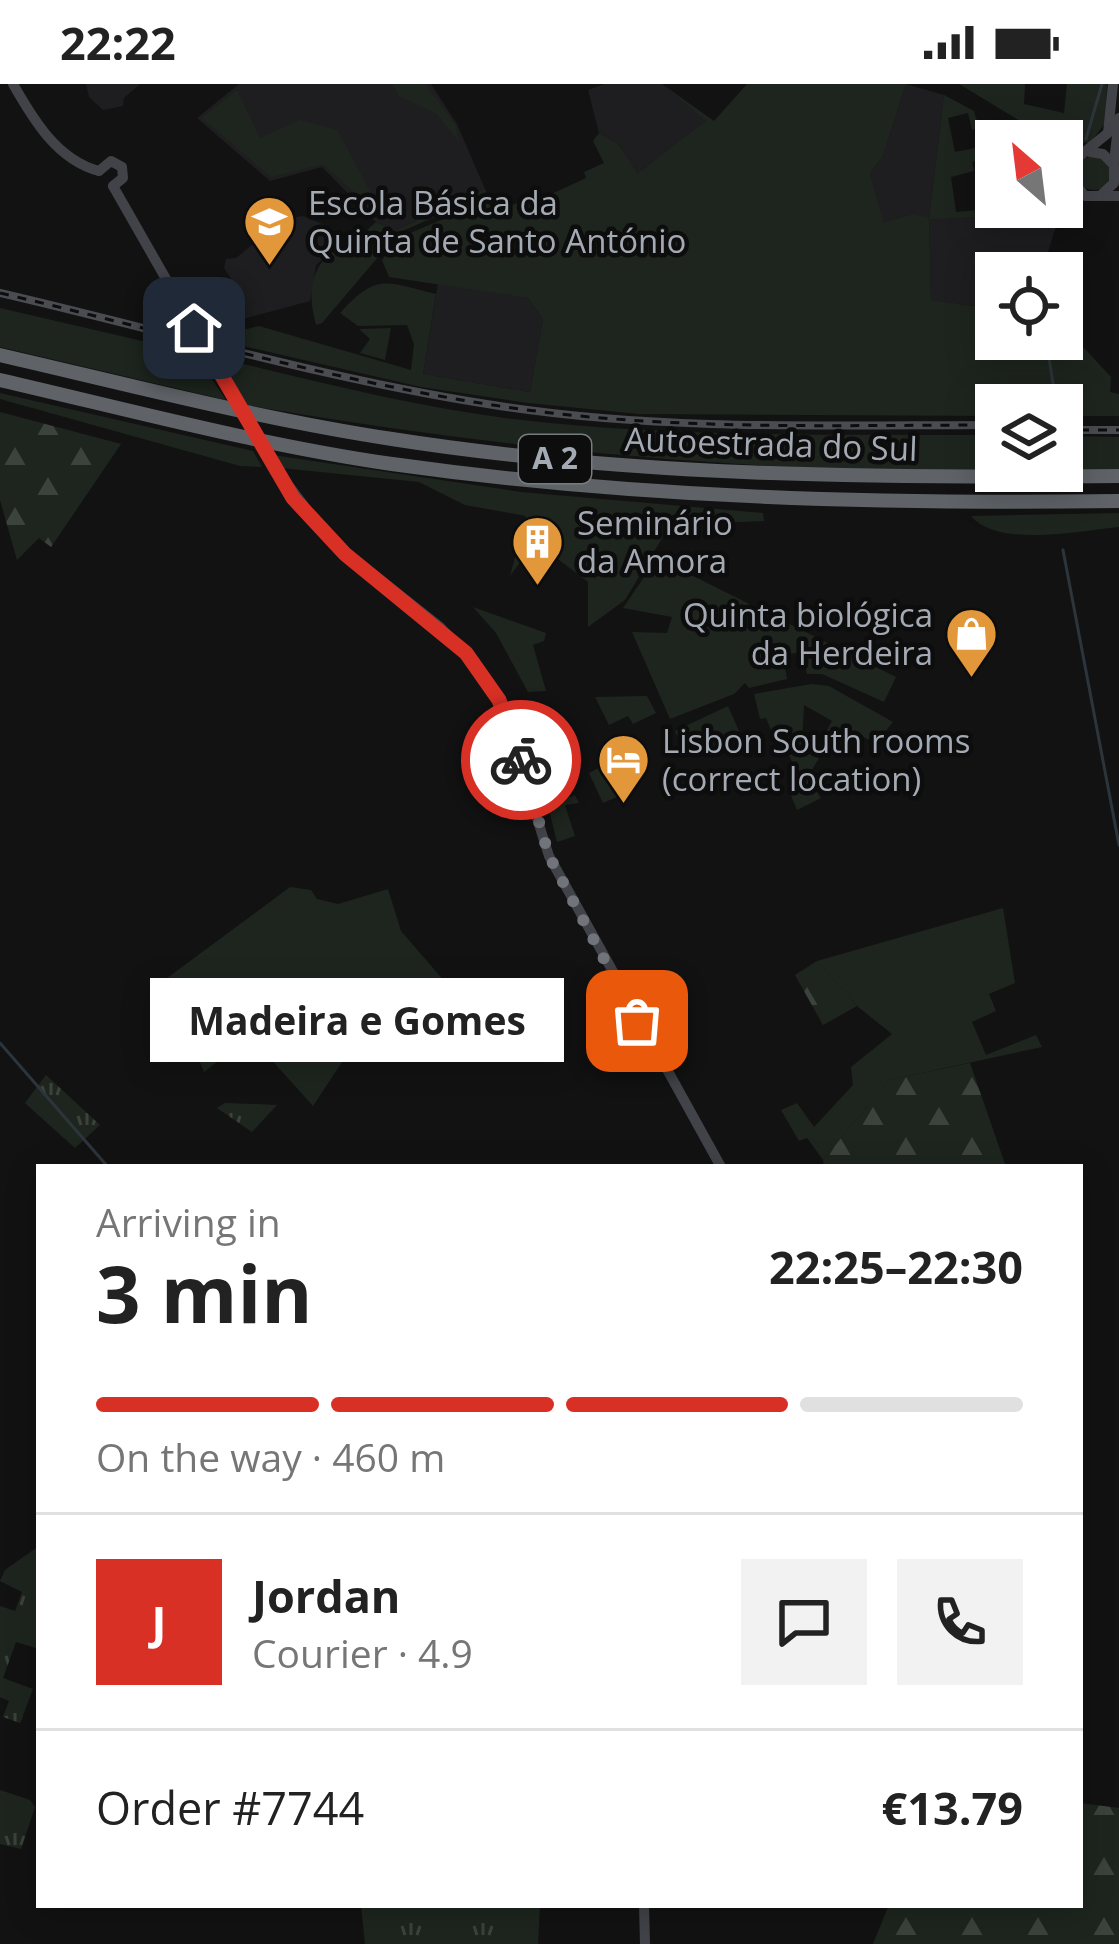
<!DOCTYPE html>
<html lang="en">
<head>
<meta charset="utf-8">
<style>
  :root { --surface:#fff; --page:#f2f2f2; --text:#222; --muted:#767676; --line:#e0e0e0; --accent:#d93025 }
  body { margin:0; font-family:"Open Sans",sans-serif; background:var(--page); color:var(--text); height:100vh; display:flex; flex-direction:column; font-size:45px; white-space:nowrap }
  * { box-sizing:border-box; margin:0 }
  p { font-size:39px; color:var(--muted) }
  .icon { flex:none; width:66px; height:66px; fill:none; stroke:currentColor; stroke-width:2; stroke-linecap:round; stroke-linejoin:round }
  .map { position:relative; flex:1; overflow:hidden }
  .drawer { position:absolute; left:36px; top:1080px; width:1047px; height:744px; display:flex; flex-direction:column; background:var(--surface); border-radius:0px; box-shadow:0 6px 30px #0003 }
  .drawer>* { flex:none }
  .needle { width:78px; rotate:332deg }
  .fabs { position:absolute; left:975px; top:36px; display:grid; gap:24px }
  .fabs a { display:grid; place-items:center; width:108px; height:108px; border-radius:0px; background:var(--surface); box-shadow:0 6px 30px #0003; font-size:60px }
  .pin { position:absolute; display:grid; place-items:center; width:102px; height:102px; color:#fff; margin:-51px; border-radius:24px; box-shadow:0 6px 18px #0006 }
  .courier { position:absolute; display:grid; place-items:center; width:120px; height:120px; margin:-60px; border:9px solid #d93025; border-radius:50%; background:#fff; color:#222; box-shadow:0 3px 15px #0007 }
  .bubble { position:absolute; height:84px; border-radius:0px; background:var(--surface); box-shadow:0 6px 30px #0003; font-size:39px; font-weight:700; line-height:84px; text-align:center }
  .head em { font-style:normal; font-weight:700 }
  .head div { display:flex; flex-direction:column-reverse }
  .head { display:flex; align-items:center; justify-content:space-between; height:204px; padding:0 60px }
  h1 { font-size:78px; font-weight:700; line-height:90px }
  .bar { display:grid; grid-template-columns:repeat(4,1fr); gap:18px 12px; align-content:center; height:144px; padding:0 60px }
  .bar i { height:15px; border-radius:9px; background:var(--line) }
  .bar .current { background:var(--accent) }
  .bar p { grid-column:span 4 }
  .line { display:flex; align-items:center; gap:30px; padding:0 60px; border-top:3px solid var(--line) }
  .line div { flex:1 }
  .round { display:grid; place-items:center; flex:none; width:126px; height:126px; border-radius:0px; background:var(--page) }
  .status { display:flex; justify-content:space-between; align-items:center; height:84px; padding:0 60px; background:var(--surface); direction:ltr }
  .status svg { height:33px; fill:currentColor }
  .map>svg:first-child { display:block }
  .built { fill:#1e1e20 }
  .grass { fill:#1e251e }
  .forest { fill:url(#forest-firs) }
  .park { fill:url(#park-tufts) }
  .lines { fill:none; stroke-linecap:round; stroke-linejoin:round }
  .stream { stroke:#2c353b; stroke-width:3 }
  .secondary { stroke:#414348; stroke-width:10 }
  .motorway { stroke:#5f6368; stroke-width:14 }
  .rail-casing { stroke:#4a4c51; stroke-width:8 }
  .rail { stroke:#0d0d0e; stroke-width:3; stroke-dasharray:9; stroke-linecap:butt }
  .secondary-bridge { stroke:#414348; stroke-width:10 }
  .done { stroke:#71757b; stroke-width:12; stroke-dasharray:0 21.6 }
  .route { stroke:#d93025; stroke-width:15 }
  .labels { text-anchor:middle; stroke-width:9; stroke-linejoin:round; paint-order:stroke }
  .shield { fill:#0d0d0e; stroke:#777b82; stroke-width:3 }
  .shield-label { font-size:30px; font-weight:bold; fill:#a4aab3 }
  .poi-label { font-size:33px; fill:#a4aab3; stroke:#0d0d0e; text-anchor:start }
  .street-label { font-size:33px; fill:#a4aab3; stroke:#0d0d0e }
</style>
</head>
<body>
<div class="status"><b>22:22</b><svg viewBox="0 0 49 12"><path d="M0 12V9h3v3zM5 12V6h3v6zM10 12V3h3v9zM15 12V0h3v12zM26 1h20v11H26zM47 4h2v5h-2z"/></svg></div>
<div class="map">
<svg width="1119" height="1860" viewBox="0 0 1119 1860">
  <defs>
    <pattern id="forest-firs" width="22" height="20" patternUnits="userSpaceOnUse" patternTransform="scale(3)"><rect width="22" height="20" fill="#1e251e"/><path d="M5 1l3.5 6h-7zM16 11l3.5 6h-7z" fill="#3c423c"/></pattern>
    <pattern id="park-tufts" width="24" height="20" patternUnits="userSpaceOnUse" patternTransform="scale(3)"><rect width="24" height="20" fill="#1e251e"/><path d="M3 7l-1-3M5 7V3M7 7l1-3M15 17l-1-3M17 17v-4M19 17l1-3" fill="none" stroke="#3c423c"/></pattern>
  </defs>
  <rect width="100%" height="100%" fill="#121213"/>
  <g class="built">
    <path d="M86,0h54l-16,14 -1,8 -20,4 -14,-13z"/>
    <path d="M239,0h192l26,40 28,65 -89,41 -20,-8 -54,-55 -52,14 -73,-63z"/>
    <path d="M604,0h58l45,37 -69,52 -19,-28 -20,-12 -11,-43z"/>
    <path d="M906,0l38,11 -15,123 101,-4 24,18 -12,41h-46v36l-65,-9 -2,-81 -17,-5 -28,10 -14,-50 13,-18z"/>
    <path d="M303,132l22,9 7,26 -16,14 -6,36 -71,19 -7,-13 5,-19 -13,-20 2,-9 10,-1 47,-39z"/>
    <path d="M438,199l90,15 15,21 -13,73 -107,-18z"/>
    <path d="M502,922l16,16 -21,20 -17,-19z"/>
  </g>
  <g class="grass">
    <path d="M393,0h32l31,42 3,16 -22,-28 -38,-18z"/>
    <path d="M662,0l52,37 33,-37h159l-23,72 -13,18 14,49 28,-9 17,4 15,-123 30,16 5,17 -7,2 -4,-17 -20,5 7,34 20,-4 3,12 -6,2 2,9 -23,6 5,35 22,-2 -1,-9 10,-2 11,17 -69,3 2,81 65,9v30h66v-15l49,53 -1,15 9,2v22h-57v-11h-66v11l-357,-2 -111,-11 -107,-16 -213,-49 51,-12 152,44 3,-26 -7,-19 -49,1 -18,-13c37,-41 46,-31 96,-19l-13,80 107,18 13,-73 -15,-21 -139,-21 -7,-17 19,-23 101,-43 6,13 20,-9 4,5 54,-25 -2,-6 20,-9 -11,-22 6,-8 20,12 19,28 68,-52z"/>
    <path d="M959,0h66l-1,20 40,9 3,-29h40l-1,38 -16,21 -37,-2z"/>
    <path d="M237,6l23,48 40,-18 37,10 50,92 -64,-58 -52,13 -69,-59z"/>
    <circle cx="1094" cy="89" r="17"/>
    <path d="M1062,94l5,23 -13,31 -24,-18 -22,1 8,-8h46z"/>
    <path d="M485,105l2,5 -89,39 -45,10 23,-21 20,8z"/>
    <path d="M395,153l-73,86 -6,2c-9,-34 -6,-56 21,-79l22,2z"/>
    <path d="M0,224l194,45 32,47 -226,-53z"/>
    <path d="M391,244l-6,32 -25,-7 10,-14 -11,-10z"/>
    <path d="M218,274c98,23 195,49 295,61 160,19 322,15 483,16v36c-252,2 -503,-23 -751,-66z"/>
    <path d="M0,309l253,58 9,16 -22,-1 -240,-67z"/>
    <path d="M1062,352l57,1v33h-57z"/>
    <path d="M273,371l248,37 242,21 1,8 -94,4 -45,75 -37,27v-45l-46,-35 -13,3 -19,26 16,-60 -61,-11 -46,-23 -138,-14z"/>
    <path d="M1119,429v14c-41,4 -121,21 -148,-11z"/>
    <path d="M657,474l239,119 -12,25 -62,-28h-15l-5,-22 -19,3 4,24 -38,9 -4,-5 -11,11 -64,25 -38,-87 35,1 5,-16 -49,-9z"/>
    <path d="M473,523l73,26 -2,8 -11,4 13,46 -18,1 -32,-59z"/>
    <path d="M811,600l18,2 64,36 -17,21 -21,-10 -20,24 -18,-9 15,-27 -28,-16 -2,39 -22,7 -14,-33 -6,1 -6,-25z"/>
    <path d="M647,612l9,17 -23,11 -5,-8 -19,9 -14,-28z"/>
    <path d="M728,622l14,32 -56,18 -11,-25z"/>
    <path d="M804,668l15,6 -12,20 14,20 -24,12 -10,-24 13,-6 -11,-25z"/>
    <path d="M604,681l15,31 -16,7 -14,-30z"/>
    <path d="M575,711l4,8 -14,2 10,31 -18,6 -9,-36z"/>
    <path d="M290,803l21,3 6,9 21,5 50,-15 13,42 51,59 -31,19 -22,28 -27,-20 -59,89 -63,-70 -46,36 -15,-36 -19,-15 13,-16 -24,-21z"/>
    <path d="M1003,824l12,75 -26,11 7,17 -24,11 14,33 50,-20 6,12 -153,33 -66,80 -16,-22 -8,3 -18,-31 16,-7 17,24 39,-42 -2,-18 41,-33 -35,-28 -40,-45z"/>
  </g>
  <g class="forest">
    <path d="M0,328l121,32 -70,103 -12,-9 -22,22 -17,-60z"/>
    <path d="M817,877l40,45 -34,19 -28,-50z"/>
    <path d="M970,979l36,104h-182l-1,-7 66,-80z"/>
    <path d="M1080,1719l39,5v136h-246l16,-39h191z"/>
  </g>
  <g class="park">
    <path d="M46,991l54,50 -25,23 -50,-45z"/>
    <path d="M225,1019l52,2 -25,27 -35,-24z"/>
    <path d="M39,1462v103l-23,-7 -13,36 30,11 -13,34 -17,-6 6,-16 -9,-4v-91l15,5 7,-19 -22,-11 5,-11z"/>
    <path d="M0,1706l30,10 5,7 -14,42 -21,-5z"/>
    <path d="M361,1821h179l-2,39h-173z"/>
  </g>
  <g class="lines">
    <g class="stream">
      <path d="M1086,55l16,-55"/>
      <path d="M1046,140l6,-17"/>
      <path d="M1046,255l9,57"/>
      <path d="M1063,466l56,295"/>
      <path d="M0,959l108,124"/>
    </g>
    <g class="secondary">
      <path d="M13,0c20,35 44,76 86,87"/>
      <path d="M1113,0l-5,49 -31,25 -7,19 15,19h34"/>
      <path d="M1090,68l13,2 11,11v18l-14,13"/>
      <path d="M1114,78l5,-44"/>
      <path d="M99,87l12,-10 11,6 1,11 -10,8"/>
      <path d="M113,102l81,142"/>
      <path d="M210,273l21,36"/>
      <path d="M268,374l61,81 111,88 38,41 24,40 47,148 172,311"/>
      <path d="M644,1821l1,39"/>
    </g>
    <g class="motorway">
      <path d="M0,271c130,30 260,64 392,84 242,38 483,39 727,37"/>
      <path d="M0,296c130,30 260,65 392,84 242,34 483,40 727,37"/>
    </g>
    <defs>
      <g id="rail">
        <path d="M0,209c168,39 335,89 506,114 161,24 328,18 490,18"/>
        <path d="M1062,346h57"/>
      </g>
    </defs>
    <use href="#rail" class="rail-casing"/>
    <use href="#rail" class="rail"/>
    <g class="secondary-bridge">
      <path d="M194,244l16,29"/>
      <path d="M231,309l37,65"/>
    </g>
  </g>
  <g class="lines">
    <path class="done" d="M521,676l28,96 88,165"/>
    <path class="route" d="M194,244l99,170 52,56 121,99 33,47 22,60"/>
  </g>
  <defs>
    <symbol id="school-pin" viewBox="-11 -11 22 30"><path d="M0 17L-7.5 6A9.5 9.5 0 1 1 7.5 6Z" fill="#e2973a" stroke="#0d0d0e"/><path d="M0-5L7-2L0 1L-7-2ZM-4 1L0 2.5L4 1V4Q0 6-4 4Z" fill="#fff"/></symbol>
    <symbol id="building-pin" viewBox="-11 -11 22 30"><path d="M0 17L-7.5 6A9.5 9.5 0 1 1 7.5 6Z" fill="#e2973a" stroke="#0d0d0e"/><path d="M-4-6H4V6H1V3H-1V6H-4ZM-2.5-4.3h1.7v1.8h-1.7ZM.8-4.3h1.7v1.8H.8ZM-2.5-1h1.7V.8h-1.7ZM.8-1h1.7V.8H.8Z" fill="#fff"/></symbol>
    <symbol id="shop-pin" viewBox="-11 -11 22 30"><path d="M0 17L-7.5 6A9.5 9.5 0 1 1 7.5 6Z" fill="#e2973a" stroke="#0d0d0e"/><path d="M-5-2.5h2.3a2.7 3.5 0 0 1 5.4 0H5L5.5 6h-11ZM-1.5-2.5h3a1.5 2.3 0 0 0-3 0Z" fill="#fff"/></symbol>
    <symbol id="hotel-pin" viewBox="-11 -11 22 30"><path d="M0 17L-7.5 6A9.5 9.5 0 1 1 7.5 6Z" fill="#e2973a" stroke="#0d0d0e"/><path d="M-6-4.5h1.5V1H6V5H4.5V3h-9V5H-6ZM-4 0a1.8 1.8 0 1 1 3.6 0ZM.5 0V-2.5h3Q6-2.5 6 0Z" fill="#fff"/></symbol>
  </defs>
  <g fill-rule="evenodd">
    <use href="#school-pin" x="240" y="108" width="59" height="81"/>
    <use href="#building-pin" x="508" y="428" width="59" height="81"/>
    <use href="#shop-pin" x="942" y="520" width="59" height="81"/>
    <use href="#hotel-pin" x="594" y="646" width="59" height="81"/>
  </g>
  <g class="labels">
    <rect class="shield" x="519" y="351" width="72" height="48" rx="9"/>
    <g class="shield-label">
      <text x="555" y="385">A 2</text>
    </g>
    <g class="poi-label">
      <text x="308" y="131">Escola Básica da<tspan x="308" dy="38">Quinta de Santo António</tspan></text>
      <text x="577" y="451">Seminário<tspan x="577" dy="38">da Amora</tspan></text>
      <text x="933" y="543" text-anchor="end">Quinta biológica<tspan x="933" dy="38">da Herdeira</tspan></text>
      <text x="662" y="669">Lisbon South rooms<tspan x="662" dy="38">(correct location)</tspan></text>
    </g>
    <g class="street-label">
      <text transform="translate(771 360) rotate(2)" y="12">Autoestrada do Sul</text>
    </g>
  </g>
</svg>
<div class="fabs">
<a><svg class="needle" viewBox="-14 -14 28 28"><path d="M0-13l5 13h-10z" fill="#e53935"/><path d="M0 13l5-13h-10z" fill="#767676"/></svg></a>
<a><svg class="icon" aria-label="locate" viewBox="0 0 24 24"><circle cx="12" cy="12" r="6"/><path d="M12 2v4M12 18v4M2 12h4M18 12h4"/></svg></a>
<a><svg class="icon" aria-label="layers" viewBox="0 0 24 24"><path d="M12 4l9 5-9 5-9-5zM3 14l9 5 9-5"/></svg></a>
</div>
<div class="pin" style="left:637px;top:937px;background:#ea580c"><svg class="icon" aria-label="bag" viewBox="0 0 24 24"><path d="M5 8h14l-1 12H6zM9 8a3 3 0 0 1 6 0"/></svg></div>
<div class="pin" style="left:194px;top:244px;background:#1f2937"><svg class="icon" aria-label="home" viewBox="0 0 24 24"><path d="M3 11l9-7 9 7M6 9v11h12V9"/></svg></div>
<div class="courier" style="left:521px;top:676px"><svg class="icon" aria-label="bike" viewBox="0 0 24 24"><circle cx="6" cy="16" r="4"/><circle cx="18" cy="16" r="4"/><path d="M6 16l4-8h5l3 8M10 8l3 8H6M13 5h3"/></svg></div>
<div class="bubble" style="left:150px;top:894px;width:414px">Madeira e Gomes</div>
<section class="drawer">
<div class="head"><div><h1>3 min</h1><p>Arriving in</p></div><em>22:25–22:30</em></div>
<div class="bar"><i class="current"></i><i class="current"></i><i class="current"></i><i></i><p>On the way · 460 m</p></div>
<div class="line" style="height:216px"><b class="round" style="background:var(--accent);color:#fff">J</b><div><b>Jordan</b><p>Courier · 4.9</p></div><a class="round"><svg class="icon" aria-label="chat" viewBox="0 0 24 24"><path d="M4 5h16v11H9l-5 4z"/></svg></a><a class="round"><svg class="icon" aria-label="phone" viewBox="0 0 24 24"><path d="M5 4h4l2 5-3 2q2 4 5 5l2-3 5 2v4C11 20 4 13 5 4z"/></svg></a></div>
<div class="line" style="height:156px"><div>Order #7744</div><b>€13.79</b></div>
</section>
</div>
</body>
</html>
